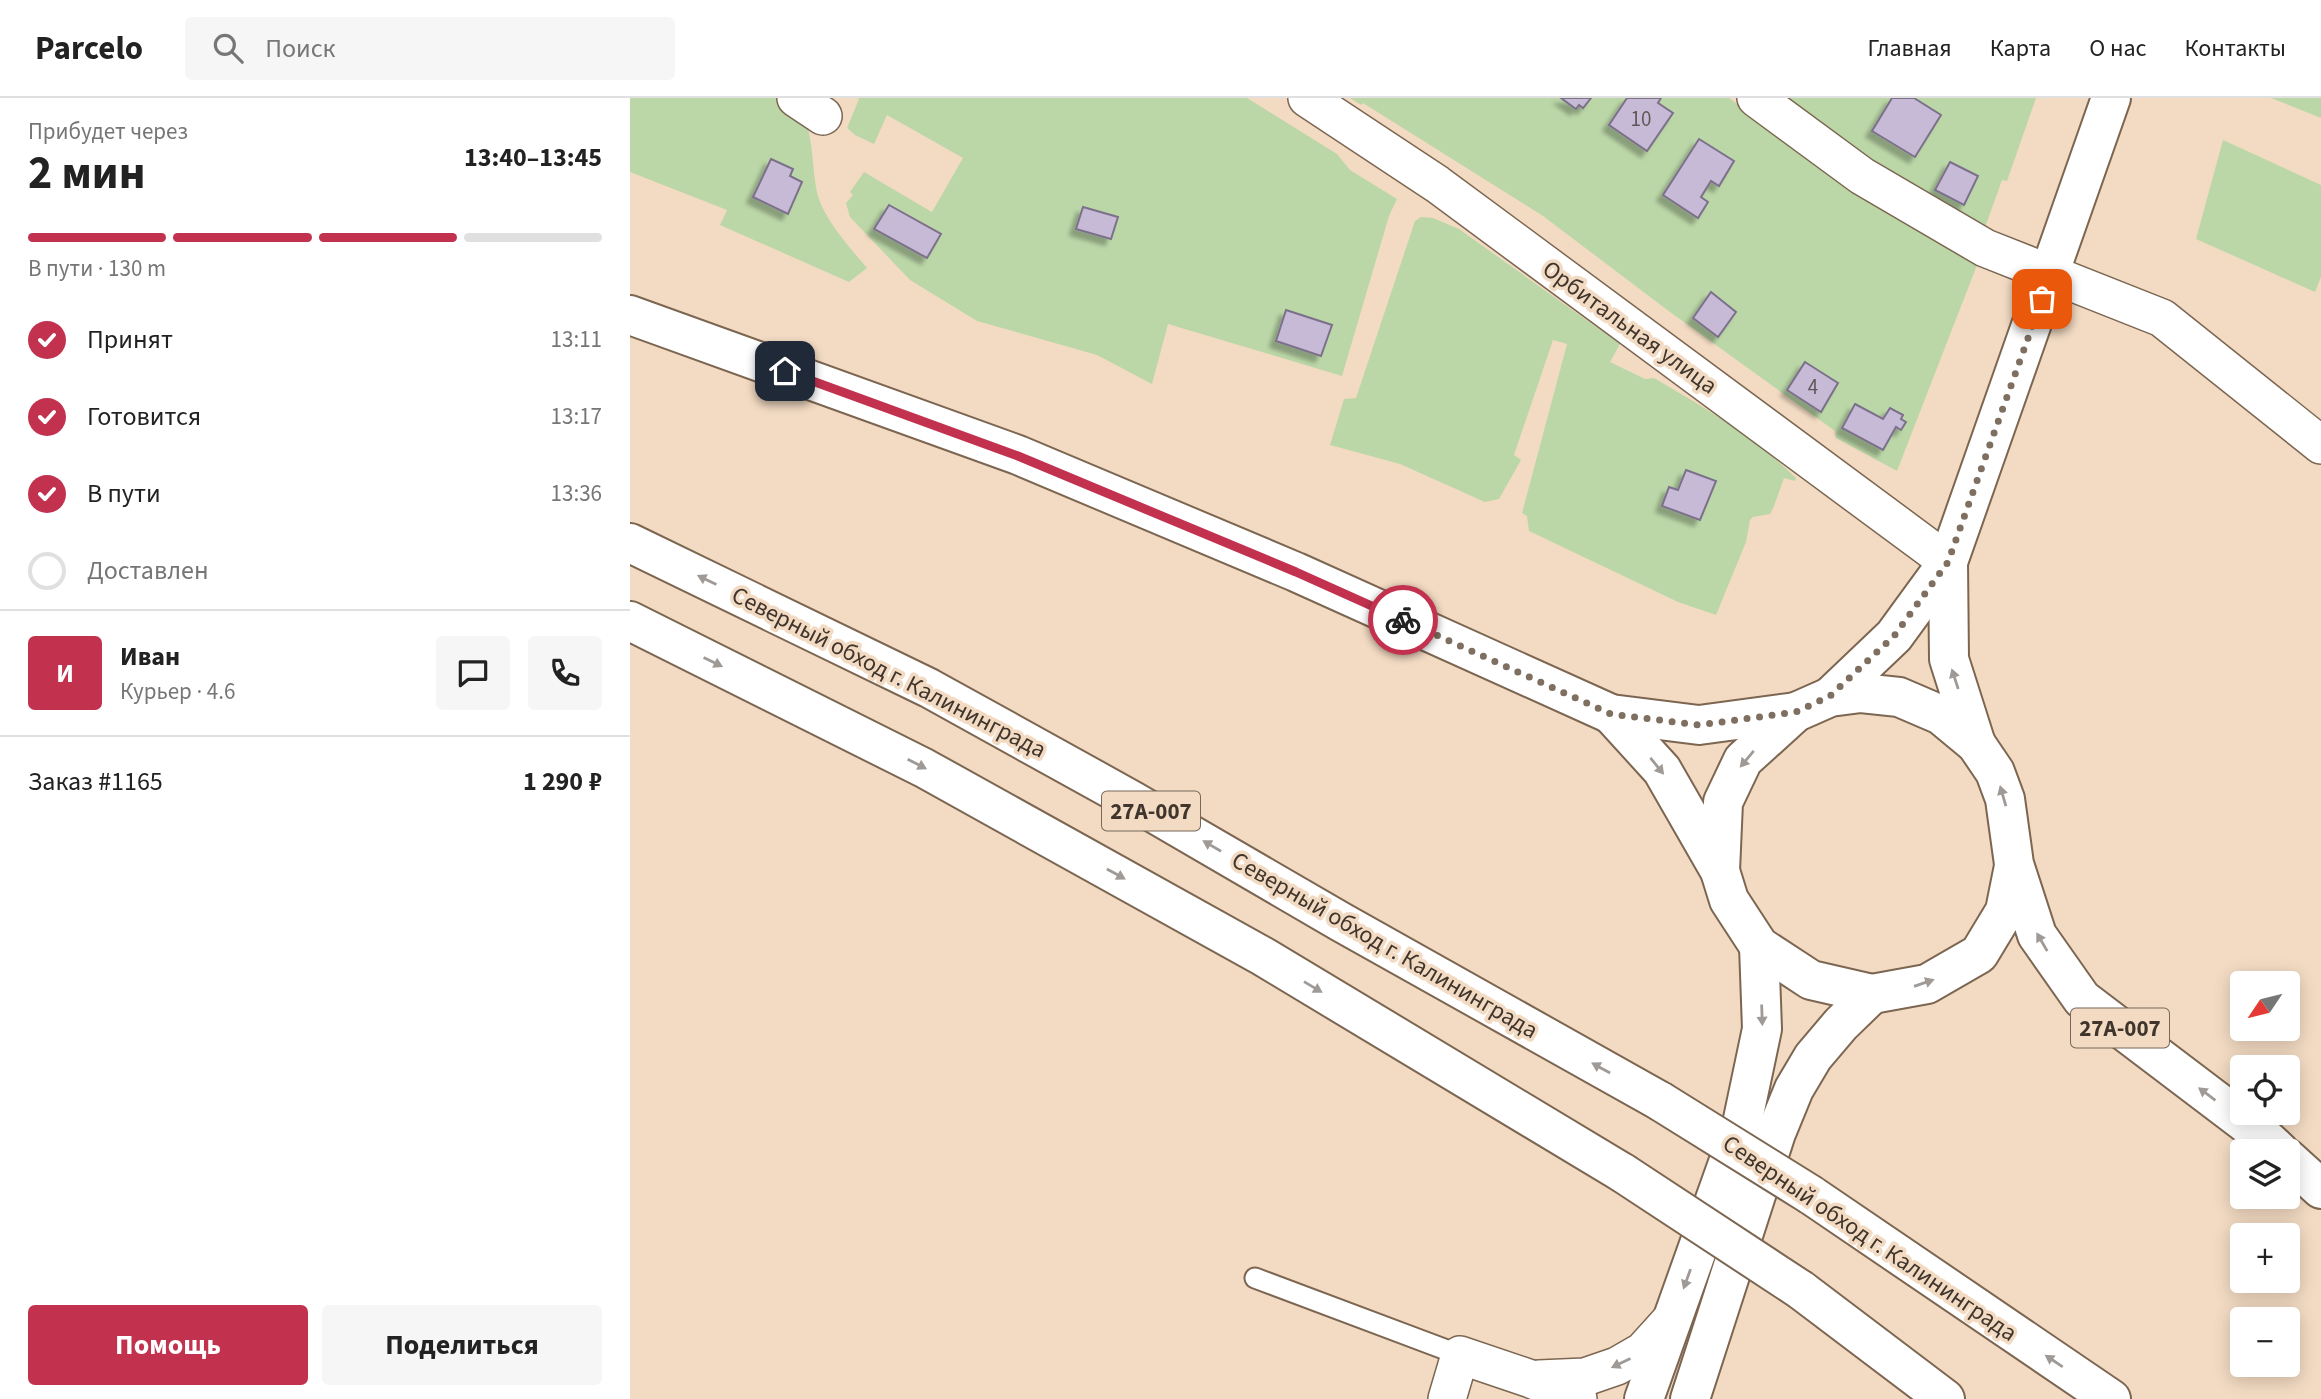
<!DOCTYPE html>
<html lang="ru">
<head>
<meta charset="utf-8">
<style>
  :root { --surface:#fff; --page:#f6f6f6; --text:#222; --muted:#767676; --line:#e0e0e0; --accent:#c2324f }
  body { margin:0; font-family:"Source Sans 3",sans-serif; background:var(--page); color:var(--text); height:100vh; display:flex; flex-direction:column; font-size:26px; white-space:nowrap }
  * { box-sizing:border-box; margin:0 }
  p { font-size:23px; color:var(--muted) }
  .icon { flex:none; width:38px; height:38px; fill:none; stroke:currentColor; stroke-width:2; stroke-linecap:round; stroke-linejoin:round }
  .map { position:relative; flex:1; overflow:hidden }
  .sheet { display:flex; flex-direction:column; background:var(--surface); width:630px }
  .sheet>* { flex:none }
  .needle { width:46px; rotate:235deg }
  .buttons { position:absolute; left:1600px; top:873px; display:grid; gap:14px }
  .buttons a { display:grid; place-items:center; width:70px; height:70px; border-radius:7px; background:var(--surface); box-shadow:0 4px 18px #0003; font-size:35px }
  .pin { position:absolute; display:grid; place-items:center; width:60px; height:60px; color:#fff; margin:-30px; border-radius:14px; box-shadow:0 4px 10px #0006 }
  .courier { position:absolute; display:grid; place-items:center; width:70px; height:70px; margin:-35px; border:5px solid #c2324f; border-radius:50%; background:#fff; color:#222; box-shadow:0 2px 9px #0007 }
  .overview em { font-style:normal; font-weight:700 }
  .overview div { display:flex; flex-direction:column-reverse }
  .overview { display:flex; align-items:center; justify-content:space-between; height:119px; padding:0 28px }
  h1 { font-size:46px; font-weight:700; line-height:52px }
  .bar { display:grid; grid-template-columns:repeat(4,1fr); gap:10px 7px; align-content:center; height:84px; padding:0 28px }
  .bar i { height:9px; border-radius:5px; background:var(--line) }
  .bar .current { background:var(--accent) }
  .bar p { grid-column:span 4 }
  .line { display:flex; align-items:center; gap:18px; padding:0 28px; border-top:2px solid var(--line) }
  .line div { flex:1 }
  .round { display:grid; place-items:center; flex:none; width:74px; height:74px; border-radius:7px; background:var(--page) }
  ol { padding:0 28px; list-style:none }
  li { display:flex; align-items:center; gap:21px; height:77px }
  li p { margin-inline-start:auto }
  li .icon { padding:7px; border-radius:50%; background:var(--accent); color:#fff; stroke-width:4 }
  li:last-child { color:var(--muted) }
  li i { width:38px; height:38px; border:4px solid var(--line); border-radius:50% }
  .button { display:flex; gap:14px; margin-top:auto; padding:14px 28px }
  .button a { flex:1; height:80px; border-radius:7px; background:var(--accent); color:#fff; font-size:28px; font-weight:700; line-height:80px; text-align:center }
  .button a+a { background:var(--page); color:var(--text) }
  header { display:flex; align-items:center; gap:42px; box-sizing:border-box; height:98px; padding:0 35px; background:var(--surface); border-bottom:2px solid var(--line) }
  header strong { font-size:33px }
  nav { display:flex; gap:38px; margin-inline-start:auto; font-size:24px }
  .search { width:490px; height:63px; background:var(--page); display:flex; align-items:center; gap:18px; box-sizing:border-box; padding:0 24px; border-radius:7px; color:var(--muted); font-size:26px }
  main { display:flex; flex:1; min-height:0 }
  .map>svg:first-child { display:block }
  .green { fill:#bbd7a7 }
  .building { fill:#c6bad6; stroke:#7c708a; stroke-width:2; filter:url(#shadow) }
  .lines { fill:none; stroke-linecap:round; stroke-linejoin:round }
  .service-casing { stroke:#7c6651; stroke-width:23 }
  .minor-casing { stroke:#7c6651; stroke-width:40 }
  .primary-casing { stroke:#7c6651; stroke-width:42 }
  .trunk-casing { stroke:#7c6651; stroke-width:42 }
  .service { stroke:#fff; stroke-width:19 }
  .minor { stroke:#fff; stroke-width:37 }
  .primary { stroke:#fff; stroke-width:38 }
  .trunk { stroke:#fff; stroke-width:38 }
  .trunk-bridge-casing { stroke:#7c6651; stroke-width:42; stroke-linecap:butt }
  .trunk-bridge { stroke:#fff; stroke-width:38 }
  .oneway { fill:#9f9a96 }
  .done { stroke:#7e6f61; stroke-width:7; stroke-dasharray:0 12.6 }
  .route { stroke:#c2324f; stroke-width:9 }
  .labels { text-anchor:middle; stroke-width:7; stroke-linejoin:round; paint-order:stroke }
  .number-label { font-size:21px; fill:#615656 }
  .shield { fill:#f3dbc3; stroke:#756759; stroke-width:2 }
  .shield-label { font-size:23px; font-weight:bold; fill:#3f352c }
  .street-label { font-size:24px; fill:#3f352c; stroke:#f3dbc3 }
</style>
</head>
<body>
<header>
<strong>Parcelo</strong>
<div class="search"><svg class="icon" aria-label="search" viewBox="0 0 24 24"><circle cx="10" cy="10" r="6"/><path d="M15 15l6 6"/></svg>Поиск</div>
<nav><a>Главная</a><a>Карта</a><a>О нас</a><a>Контакты</a></nav>
</header>
<main>
<section class="sheet">
<div class="overview"><div><h1>2 мин</h1><p>Прибудет через</p></div><em>13:40–13:45</em></div>
<div class="bar"><i class="current"></i><i class="current"></i><i class="current"></i><i></i><p>В пути · 130 m</p></div>
<ol>
<li><svg class="icon" aria-label="check" viewBox="0 0 24 24"><path d="M5 12l5 5 9-10"/></svg>Принят<p>13:11</p></li>
<li><svg class="icon" aria-label="check" viewBox="0 0 24 24"><path d="M5 12l5 5 9-10"/></svg>Готовится<p>13:17</p></li>
<li><svg class="icon" aria-label="check" viewBox="0 0 24 24"><path d="M5 12l5 5 9-10"/></svg>В пути<p>13:36</p></li>
<li><i></i>Доставлен</li>
</ol>
<div class="line" style="height:126px"><b class="round" style="background:var(--accent);color:#fff">И</b><div><b>Иван</b><p>Курьер · 4.6</p></div><a class="round"><svg class="icon" aria-label="chat" viewBox="0 0 24 24"><path d="M4 5h16v11H9l-5 4z"/></svg></a><a class="round"><svg class="icon" aria-label="phone" viewBox="0 0 24 24"><path d="M5 4h4l2 5-3 2q2 4 5 5l2-3 5 2v4C11 20 4 13 5 4z"/></svg></a></div>
<div class="line" style="height:91px"><div>Заказ #1165</div><b>1 290 ₽</b></div>
<div class="button"><a>Помощь</a><a>Поделиться</a></div>
</section>
<div class="map">
<svg width="1691" height="1301" viewBox="0 0 1691 1301">
  <defs>
    <filter id="shadow"><feDropShadow dx="-6" dy="6" stdDeviation="2" flood-color="#0004"/></filter>
  </defs>
  <rect width="100%" height="100%" fill="#f3dbc3"/>
  <g class="green">
    <path d="M0,0h163c23,27 17,66 25,98 7,24 33,53 49,72l-18,14 -129,-57 7,-15 -97,-38z"/>
    <path d="M228,0h389l90,56 13,16 47,29 -8,17 -47,160 -174,-52 -16,60 -55,-29 -120,-34 -67,-41 -60,-63 -4,-14 7,-8 -3,-3 14,-20 68,40 31,-54 -76,-43 -13,29 -19,-9 -8,-7 12,-29z"/>
    <path d="M720,0h379l42,30 208,132 -82,211 -61,-33 -1,-7 -165,-119 -127,-96 -180,-113 -2,2z"/>
    <path d="M1144,0h262l-29,83 -5,-1 -19,53z"/>
    <path d="M1641,0h50v20z"/>
    <path d="M1593,42l98,45v92l-6,15 -119,-53z"/>
    <path d="M791,119l12,1 26,11 161,115 -10,18 35,17 9,-1 44,26 58,37 40,37 -1,3 -11,-3 -10,28 -4,8 -17,3 -3,3 -4,22 -30,73 -38,-13 -149,-71 -2,-15 -5,-3 45,-169 -14,-4 -39,115 7,5 -22,39 -14,3 -85,-38 -70,-19 14,-46 12,-1 59,-177z"/>
  </g>
  <g class="building">
    <path d="M931,0h30l-8,10 -4,-3 -3,4z"/>
    <path d="M997,0h34l-3,5 15,10 -26,38 -38,-26z"/>
    <path d="M1262,0h22l27,17 -26,42 -43,-26z"/>
    <path d="M1069,41l35,22 -15,25 -8,-5 -10,16 7,5 -10,16 -35,-23z"/>
    <path d="M141,61l22,10 -3,7 12,6 -14,32 -35,-17z"/>
    <path d="M1320,64l28,14 -14,29 -29,-15z"/>
    <path d="M259,107l52,29 -14,24 -53,-29z"/>
    <path d="M453,109l35,10 -7,22 -35,-10z"/>
    <path d="M1081,194l25,20 -18,25 -25,-19z"/>
    <path d="M656,212l46,15 -11,31 -45,-15z"/>
    <path d="M1175,264l33,21 -17,29 -34,-22z"/>
    <path d="M1225,306l28,15 7,-11 13,7 -2,4 5,3 -5,8 -5,-3 -13,23 -41,-22z"/>
    <path d="M1056,372l30,11 -16,39 -38,-14 7,-19 9,3z"/>
  </g>
  <g class="lines">
    <defs>
      <path id="service" d="M625,1180l205,77"/>
      <g id="minor">
        <path d="M166,0l27,18"/>
        <path d="M677,0l130,86 511,378"/>
        <path d="M1126,0l106,78 123,72 177,70 159,127"/>
        <path d="M909,1281l46,-2 32,-11 26,-15 29,-32"/>
        <path d="M817,1301l13,-44 71,24 47,20"/>
      </g>
      <g id="primary">
        <path d="M0,217l388,140 278,117 315,142 88,11 97,-13"/>
        <path d="M1318,464l1,97 27,85"/>
        <path d="M1200,599l64,-61 54,-74 163,-464"/>
        <path d="M981,616l51,56 58,101 9,29 30,46 52,34 61,14 55,-10 52,-30 26,-43 9,-45"/>
        <path d="M1090,773l3,-69 20,-42 53,-48 34,-15 31,-4 38,4 42,18 35,29 19,28 10,27 9,65 23,71 45,64 182,138 16,15"/>
        <path d="M1657,1060l34,31"/>
        <path d="M1014,1301l98,-275 20,-95 -3,-83"/>
        <path d="M1060,1301l86,-266 18,-44 19,-32 28,-33 31,-30"/>
      </g>
      <g id="trunk">
        <path d="M0,445l299,145 204,113 208,121 319,179"/>
        <path d="M0,523l294,147 340,189 359,216"/>
        <path d="M1181,1097l300,204"/>
        <path d="M1171,1192l144,109"/>
      </g>
    </defs>
    <use href="#service" class="service-casing"/>
    <use href="#minor" class="minor-casing"/>
    <use href="#primary" class="primary-casing"/>
    <use href="#trunk" class="trunk-casing"/>
    <use href="#service" class="service"/>
    <use href="#minor" class="minor"/>
    <use href="#primary" class="primary"/>
    <use href="#trunk" class="trunk"/>
    <defs>
      <g id="trunk-bridge">
        <path d="M1030,1003l151,94"/>
        <path d="M993,1075l178,117"/>
      </g>
    </defs>
    <use href="#trunk-bridge" class="trunk-bridge-casing"/>
    <use href="#trunk-bridge" class="trunk-bridge"/>
  </g>
  <defs><path id="oneway-solid" d="M-6-.8H1V-3.2L6.5 0L1 3.2V.8H-6Z" transform="scale(1.75)"/></defs>
  <g class="oneway">
    <use href="#oneway-solid" transform="translate(77 482) rotate(-154)"/>
    <use href="#oneway-solid" transform="translate(83 564) rotate(26)"/>
    <use href="#oneway-solid" transform="translate(1325 581) rotate(-108)"/>
    <use href="#oneway-solid" transform="translate(1117 661) rotate(130)"/>
    <use href="#oneway-solid" transform="translate(287 666) rotate(27)"/>
    <use href="#oneway-solid" transform="translate(1027 668) rotate(51)"/>
    <use href="#oneway-solid" transform="translate(1373 698) rotate(-106)"/>
    <use href="#oneway-solid" transform="translate(582 748) rotate(-150)"/>
    <use href="#oneway-solid" transform="translate(486 776) rotate(29)"/>
    <use href="#oneway-solid" transform="translate(1412 844) rotate(-120)"/>
    <use href="#oneway-solid" transform="translate(1294 885) rotate(-19)"/>
    <use href="#oneway-solid" transform="translate(683 889) rotate(31)"/>
    <use href="#oneway-solid" transform="translate(1132 917) rotate(88)"/>
    <use href="#oneway-solid" transform="translate(971 970) rotate(-151)"/>
    <use href="#oneway-solid" transform="translate(1577 996) rotate(-143)"/>
    <use href="#oneway-solid" transform="translate(1057 1181) rotate(110)"/>
    <use href="#oneway-solid" transform="translate(1424 1263) rotate(-146)"/>
    <use href="#oneway-solid" transform="translate(991 1265) rotate(154)"/>
  </g>
  <g class="lines">
    <path class="done" d="M773,522l208,94 88,11 97,-13 34,-16 64,-60 54,-74 94,-263"/>
    <path class="route" d="M155,273l233,85 278,116 107,48"/>
  </g>
  <g class="labels">
    <g class="number-label">
      <text x="1011" y="28">10</text>
      <text x="1183" y="296">4</text>
    </g>
    <g class="shield">
      <rect x="472" y="693.5" width="98" height="39" rx="5"/>
      <rect x="1441" y="910.5" width="98" height="39" rx="5"/>
    </g>
    <g class="shield-label">
      <text x="521" y="721">27А-007</text>
      <text x="1490" y="938">27А-007</text>
    </g>
    <g class="street-label">
      <text transform="translate(1000 229) rotate(36)" y="8">Орбитальная улица</text>
      <text transform="translate(259 574) rotate(27)" y="8">Северный обход г. Калининграда</text>
      <text transform="translate(755 847) rotate(30)" y="8">Северный обход г. Калининграда</text>
      <text transform="translate(1240 1140) rotate(34)" y="8">Северный обход г. Калининграда</text>
    </g>
  </g>
</svg>
<div class="buttons">
<a><svg class="needle" viewBox="-14 -14 28 28"><path d="M0-13l5 13h-10z" fill="#e53935"/><path d="M0 13l5-13h-10z" fill="#767676"/></svg></a>
<a><svg class="icon" aria-label="locate" viewBox="0 0 24 24"><circle cx="12" cy="12" r="6"/><path d="M12 2v4M12 18v4M2 12h4M18 12h4"/></svg></a>
<a><svg class="icon" aria-label="layers" viewBox="0 0 24 24"><path d="M12 4l9 5-9 5-9-5zM3 14l9 5 9-5"/></svg></a>
<a>+</a>
<a>−</a>
</div>
<div class="pin" style="left:1412px;top:201px;background:#ea580c"><svg class="icon" aria-label="bag" viewBox="0 0 24 24"><path d="M5 8h14l-1 12H6zM9 8a3 3 0 0 1 6 0"/></svg></div>
<div class="pin" style="left:155px;top:273px;background:#1f2937"><svg class="icon" aria-label="home" viewBox="0 0 24 24"><path d="M3 11l9-7 9 7M6 9v11h12V9"/></svg></div>
<div class="courier" style="left:773px;top:522px"><svg class="icon" aria-label="bike" viewBox="0 0 24 24"><circle cx="6" cy="16" r="4"/><circle cx="18" cy="16" r="4"/><path d="M6 16l4-8h5l3 8M10 8l3 8H6M13 5h3"/></svg></div>
</div>
</main>
</body>
</html>
